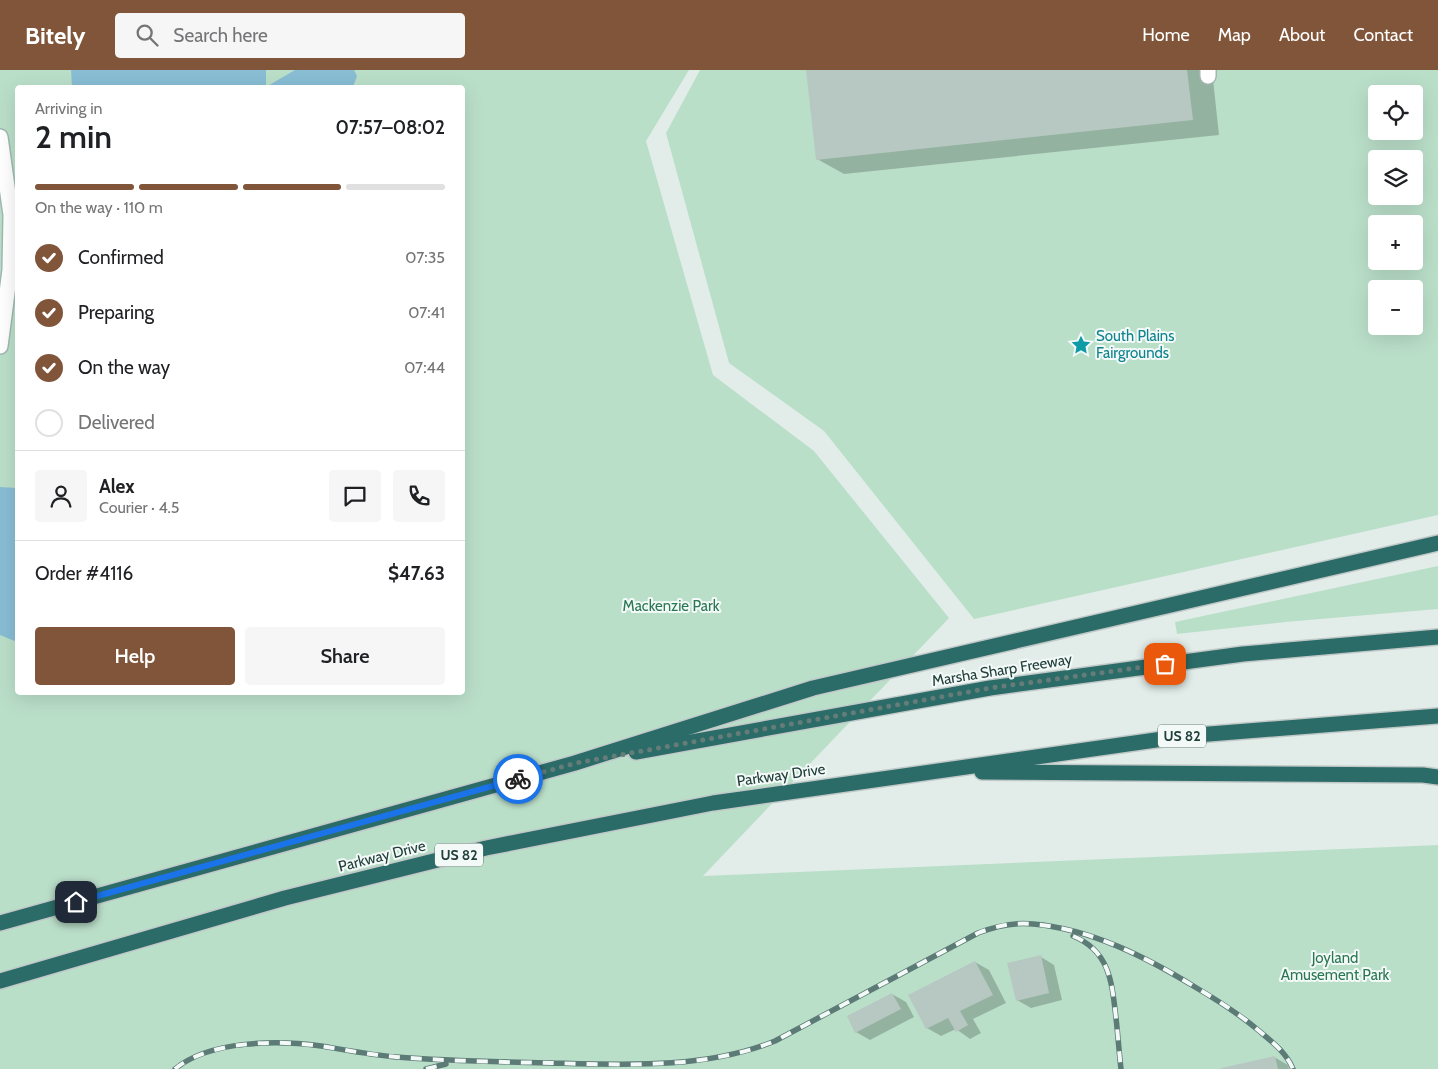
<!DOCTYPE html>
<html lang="en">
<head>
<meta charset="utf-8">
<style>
  :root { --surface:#fff; --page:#f6f6f6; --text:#202124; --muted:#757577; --line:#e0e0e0; --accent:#81553a }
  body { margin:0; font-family:Cabin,sans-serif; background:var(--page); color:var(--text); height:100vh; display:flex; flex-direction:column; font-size:19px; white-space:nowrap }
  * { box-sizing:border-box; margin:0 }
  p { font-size:16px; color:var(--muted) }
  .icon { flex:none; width:28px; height:28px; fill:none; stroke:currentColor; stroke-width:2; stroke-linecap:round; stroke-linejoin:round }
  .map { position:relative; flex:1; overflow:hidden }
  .panel { position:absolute; left:15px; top:15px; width:450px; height:610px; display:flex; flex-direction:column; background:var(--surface); border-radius:5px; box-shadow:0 5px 20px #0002 }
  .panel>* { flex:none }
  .buttons { position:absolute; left:1368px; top:15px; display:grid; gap:10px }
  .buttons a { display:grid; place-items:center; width:55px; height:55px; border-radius:5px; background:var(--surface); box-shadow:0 5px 20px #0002; font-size:25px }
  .pin { position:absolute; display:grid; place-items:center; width:42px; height:42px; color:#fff; margin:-21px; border-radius:10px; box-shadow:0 2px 8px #0006 }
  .courier { position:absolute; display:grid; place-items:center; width:50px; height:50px; margin:-25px; border:4px solid #1a73e8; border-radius:50%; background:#fff; color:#222; box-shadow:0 1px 6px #0007 }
  .overview em { font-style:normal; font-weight:600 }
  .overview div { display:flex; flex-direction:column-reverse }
  .overview { display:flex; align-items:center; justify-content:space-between; height:85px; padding:0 20px }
  h1 { font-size:32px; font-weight:600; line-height:38px }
  .bar { display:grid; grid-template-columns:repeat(4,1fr); gap:8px 5px; align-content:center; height:60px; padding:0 20px }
  .bar i { height:6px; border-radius:4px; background:var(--line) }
  .bar .current { background:var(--accent) }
  .bar p { grid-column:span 4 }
  .line { display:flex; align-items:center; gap:12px; padding:0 20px; border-top:1px solid var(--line) }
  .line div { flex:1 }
  .round { display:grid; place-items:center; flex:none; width:52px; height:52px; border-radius:5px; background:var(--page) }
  ol { padding:0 20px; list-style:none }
  li { display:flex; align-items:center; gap:15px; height:55px }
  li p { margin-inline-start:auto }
  li .icon { padding:5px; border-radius:50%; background:var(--accent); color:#fff; stroke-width:4 }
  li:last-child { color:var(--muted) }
  li i { width:28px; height:28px; border:2px solid var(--line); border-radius:50% }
  .primary-button { display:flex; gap:10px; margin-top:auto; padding:10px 20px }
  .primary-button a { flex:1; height:58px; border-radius:5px; background:var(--accent); color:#fff; font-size:20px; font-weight:600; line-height:58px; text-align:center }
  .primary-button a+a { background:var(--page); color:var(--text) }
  header { display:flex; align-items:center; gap:30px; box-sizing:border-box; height:70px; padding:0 25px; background:var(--accent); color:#fff }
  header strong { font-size:24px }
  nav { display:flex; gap:28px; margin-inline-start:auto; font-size:18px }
  .search { width:350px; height:45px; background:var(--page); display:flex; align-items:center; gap:12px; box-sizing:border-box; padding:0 18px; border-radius:5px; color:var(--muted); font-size:19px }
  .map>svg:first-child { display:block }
  .green { fill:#badfc9; fill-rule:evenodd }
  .water { fill:#88bdd4 }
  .shadow { fill:#0003 }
  .building { fill:#b7c8c3 }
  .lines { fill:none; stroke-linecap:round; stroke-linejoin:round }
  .lane-casing { stroke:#a4b5b2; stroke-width:18 }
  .secondary-casing { stroke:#a0b9b4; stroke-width:18 }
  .highway-casing { stroke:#c1c9c8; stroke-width:18 }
  .lane { stroke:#fff; stroke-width:15 }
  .secondary { stroke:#fff; stroke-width:15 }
  .highway { stroke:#2c6c68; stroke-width:15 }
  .rail-casing { stroke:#5c7a76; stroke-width:5.5 }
  .rail { stroke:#f3f9f7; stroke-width:4; stroke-dasharray:11; stroke-linecap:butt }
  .done { stroke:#657c78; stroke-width:5; stroke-dasharray:0 9 }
  .route { stroke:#1a73e8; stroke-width:6 }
  .labels { text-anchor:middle; stroke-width:4; stroke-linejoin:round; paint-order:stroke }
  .shield { fill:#f3f9f7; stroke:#607773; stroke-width:1 }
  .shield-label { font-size:14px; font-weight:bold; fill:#213f3b }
  .culture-label { font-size:15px; fill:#0d838f; stroke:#f3f9f7; text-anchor:start }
  .park-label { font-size:15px; fill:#2a7753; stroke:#f3f9f7 }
  .street-label { font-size:15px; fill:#213f3b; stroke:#f3f9f7 }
</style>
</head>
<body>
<header>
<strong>Bitely</strong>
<div class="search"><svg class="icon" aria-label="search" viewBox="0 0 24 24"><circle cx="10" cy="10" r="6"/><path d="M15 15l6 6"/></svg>Search here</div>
<nav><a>Home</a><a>Map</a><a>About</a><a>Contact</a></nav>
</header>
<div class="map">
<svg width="1438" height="999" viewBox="0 0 1438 999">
  <rect width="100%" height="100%" fill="#e2edea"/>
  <g class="green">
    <path d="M0,0h689l-43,71 67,234 101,76 135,167 -246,258 735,-31v224h-1438zM18,18h444v604h-444z"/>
    <path d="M700,0h738v445l-464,104 -150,-188 -95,-68 -63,-230zM1376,24h38v37h-38zM1376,89h38v37h-38zM1376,154h38v37h-38zM1376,219h38v37h-38z"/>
    <path d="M1438,496v43l-153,13 -108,12 -2,-12z"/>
  </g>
  <g class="water">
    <path d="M71,0h195v17h-194z"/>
    <path d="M295,0h59l3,6 -4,11h-87z"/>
    <path d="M0,417l17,1v154l-17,-7z"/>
  </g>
  <g class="shadow">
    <path d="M808,0h404l7,65 -375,39 -27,-15z"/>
    <path d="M1041,887l13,8 8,35 -31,8 -14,-8z"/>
    <path d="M975,892l14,8 17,33 -33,16 8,14 -11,6 -14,-10 -15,7 -14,-8z"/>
    <path d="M892,924l14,8 8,15 -44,23 -14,-8z"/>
    <path d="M1274,987l14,8 1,4h-64z"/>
  </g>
  <g class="building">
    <path d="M806,0h381l6,50 -377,40z"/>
    <path d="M1041,885l8,38 -33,8 -9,-38z"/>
    <path d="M975,891l18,34 -33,16 8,14 -12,7 -8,-14 -22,11 -18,-34z"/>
    <path d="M892,923l9,16 -46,24 -8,-17z"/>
    <path d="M1275,986l3,13h-57v-1z"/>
  </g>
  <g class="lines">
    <defs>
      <path id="lane" d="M1208,0v6"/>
      <path id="secondary" d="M0,67l11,78 -1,55 -10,76"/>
      <g id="highway">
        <path d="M636,682l354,-64 253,-34 195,-17"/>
        <path d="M982,702l441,3 15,2"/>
        <path d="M0,853l575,-160 238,-75 625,-145"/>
        <path d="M0,911l285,-83 201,-50 227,-45 471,-67 254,-20"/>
      </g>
    </defs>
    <use href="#lane" class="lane-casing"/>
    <use href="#secondary" class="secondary-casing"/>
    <use href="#highway" class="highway-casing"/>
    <use href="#lane" class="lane"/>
    <use href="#secondary" class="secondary"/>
    <use href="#highway" class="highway"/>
    <defs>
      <g id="rail">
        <path d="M1073,866c37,15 39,47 43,82 2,17 3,34 5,51"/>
        <path d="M175,999c35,-29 103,-29 146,-23 25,4 50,9 75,11 52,4 104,5 155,6 75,2 155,6 224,-22l203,-108c18,-7 36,-11 55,-9 58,5 113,33 162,63 22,13 43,26 63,43 13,11 28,22 35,39"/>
        <path d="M426,999l20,-5"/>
      </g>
    </defs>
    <use href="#rail" class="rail-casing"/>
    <use href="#rail" class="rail"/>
  </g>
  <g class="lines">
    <path class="done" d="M518,709l58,-16 414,-75 175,-24"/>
    <path class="route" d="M76,832l442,-123"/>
  </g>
  <defs>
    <symbol id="sight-bare" viewBox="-9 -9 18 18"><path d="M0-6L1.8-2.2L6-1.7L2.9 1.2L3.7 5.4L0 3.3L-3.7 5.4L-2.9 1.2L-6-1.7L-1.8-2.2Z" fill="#0f9aa8" stroke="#f3f9f7" stroke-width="2.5" paint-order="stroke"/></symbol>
  </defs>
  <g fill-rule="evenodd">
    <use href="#sight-bare" x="1067" y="261" width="28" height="28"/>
  </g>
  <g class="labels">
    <g class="shield">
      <rect x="1158" y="654.5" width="48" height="23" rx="4"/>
      <rect x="435" y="773.5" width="48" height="23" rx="4"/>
    </g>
    <g class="shield-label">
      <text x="1182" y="671">US 82</text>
      <text x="459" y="790">US 82</text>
    </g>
    <g class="culture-label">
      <text x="1096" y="271">South Plains<tspan x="1096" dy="17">Fairgrounds</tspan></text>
    </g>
    <g class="park-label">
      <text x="671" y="541">Mackenzie Park</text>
      <text x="1335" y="893">Joyland<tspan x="1335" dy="17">Amusement Park</tspan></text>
    </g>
    <g class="street-label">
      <text transform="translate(1002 600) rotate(-9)" y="5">Marsha Sharp Freeway</text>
      <text transform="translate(781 705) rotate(-8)" y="5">Parkway Drive</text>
      <text transform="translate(382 786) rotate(-14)" y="5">Parkway Drive</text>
    </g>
  </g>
</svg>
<div class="buttons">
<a><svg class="icon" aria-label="locate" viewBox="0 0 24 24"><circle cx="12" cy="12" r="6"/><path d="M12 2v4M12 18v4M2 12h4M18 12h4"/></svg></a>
<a><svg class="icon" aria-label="layers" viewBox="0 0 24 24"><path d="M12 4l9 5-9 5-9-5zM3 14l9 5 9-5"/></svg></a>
<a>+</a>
<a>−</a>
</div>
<div class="pin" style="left:1165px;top:594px;background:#ea580c"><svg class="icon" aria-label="bag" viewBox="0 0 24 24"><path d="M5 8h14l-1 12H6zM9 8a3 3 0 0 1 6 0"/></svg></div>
<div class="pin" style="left:76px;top:832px;background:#1f2937"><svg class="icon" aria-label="home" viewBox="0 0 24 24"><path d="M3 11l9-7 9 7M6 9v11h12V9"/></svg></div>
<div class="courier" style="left:518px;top:709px"><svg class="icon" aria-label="bike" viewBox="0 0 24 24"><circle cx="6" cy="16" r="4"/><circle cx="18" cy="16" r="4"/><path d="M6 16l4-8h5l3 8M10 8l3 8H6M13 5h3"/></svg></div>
<section class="panel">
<div class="overview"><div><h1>2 min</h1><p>Arriving in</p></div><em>07:57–08:02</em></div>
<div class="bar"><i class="current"></i><i class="current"></i><i class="current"></i><i></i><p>On the way · 110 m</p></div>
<ol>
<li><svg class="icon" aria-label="check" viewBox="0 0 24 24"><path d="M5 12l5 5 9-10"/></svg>Confirmed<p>07:35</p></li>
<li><svg class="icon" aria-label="check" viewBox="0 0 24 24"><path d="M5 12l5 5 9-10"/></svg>Preparing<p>07:41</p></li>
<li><svg class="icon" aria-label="check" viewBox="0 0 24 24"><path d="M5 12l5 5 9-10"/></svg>On the way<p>07:44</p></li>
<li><i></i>Delivered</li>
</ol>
<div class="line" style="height:90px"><a class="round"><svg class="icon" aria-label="person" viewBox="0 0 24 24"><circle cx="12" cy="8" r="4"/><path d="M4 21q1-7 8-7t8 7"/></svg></a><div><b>Alex</b><p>Courier · 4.5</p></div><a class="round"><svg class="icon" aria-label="chat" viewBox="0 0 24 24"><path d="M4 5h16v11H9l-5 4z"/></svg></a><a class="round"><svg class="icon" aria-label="phone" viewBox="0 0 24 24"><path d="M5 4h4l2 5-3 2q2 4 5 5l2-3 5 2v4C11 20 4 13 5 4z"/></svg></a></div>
<div class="line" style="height:65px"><div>Order #4116</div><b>$47.63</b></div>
<div class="primary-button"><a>Help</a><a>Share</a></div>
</section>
</div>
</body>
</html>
